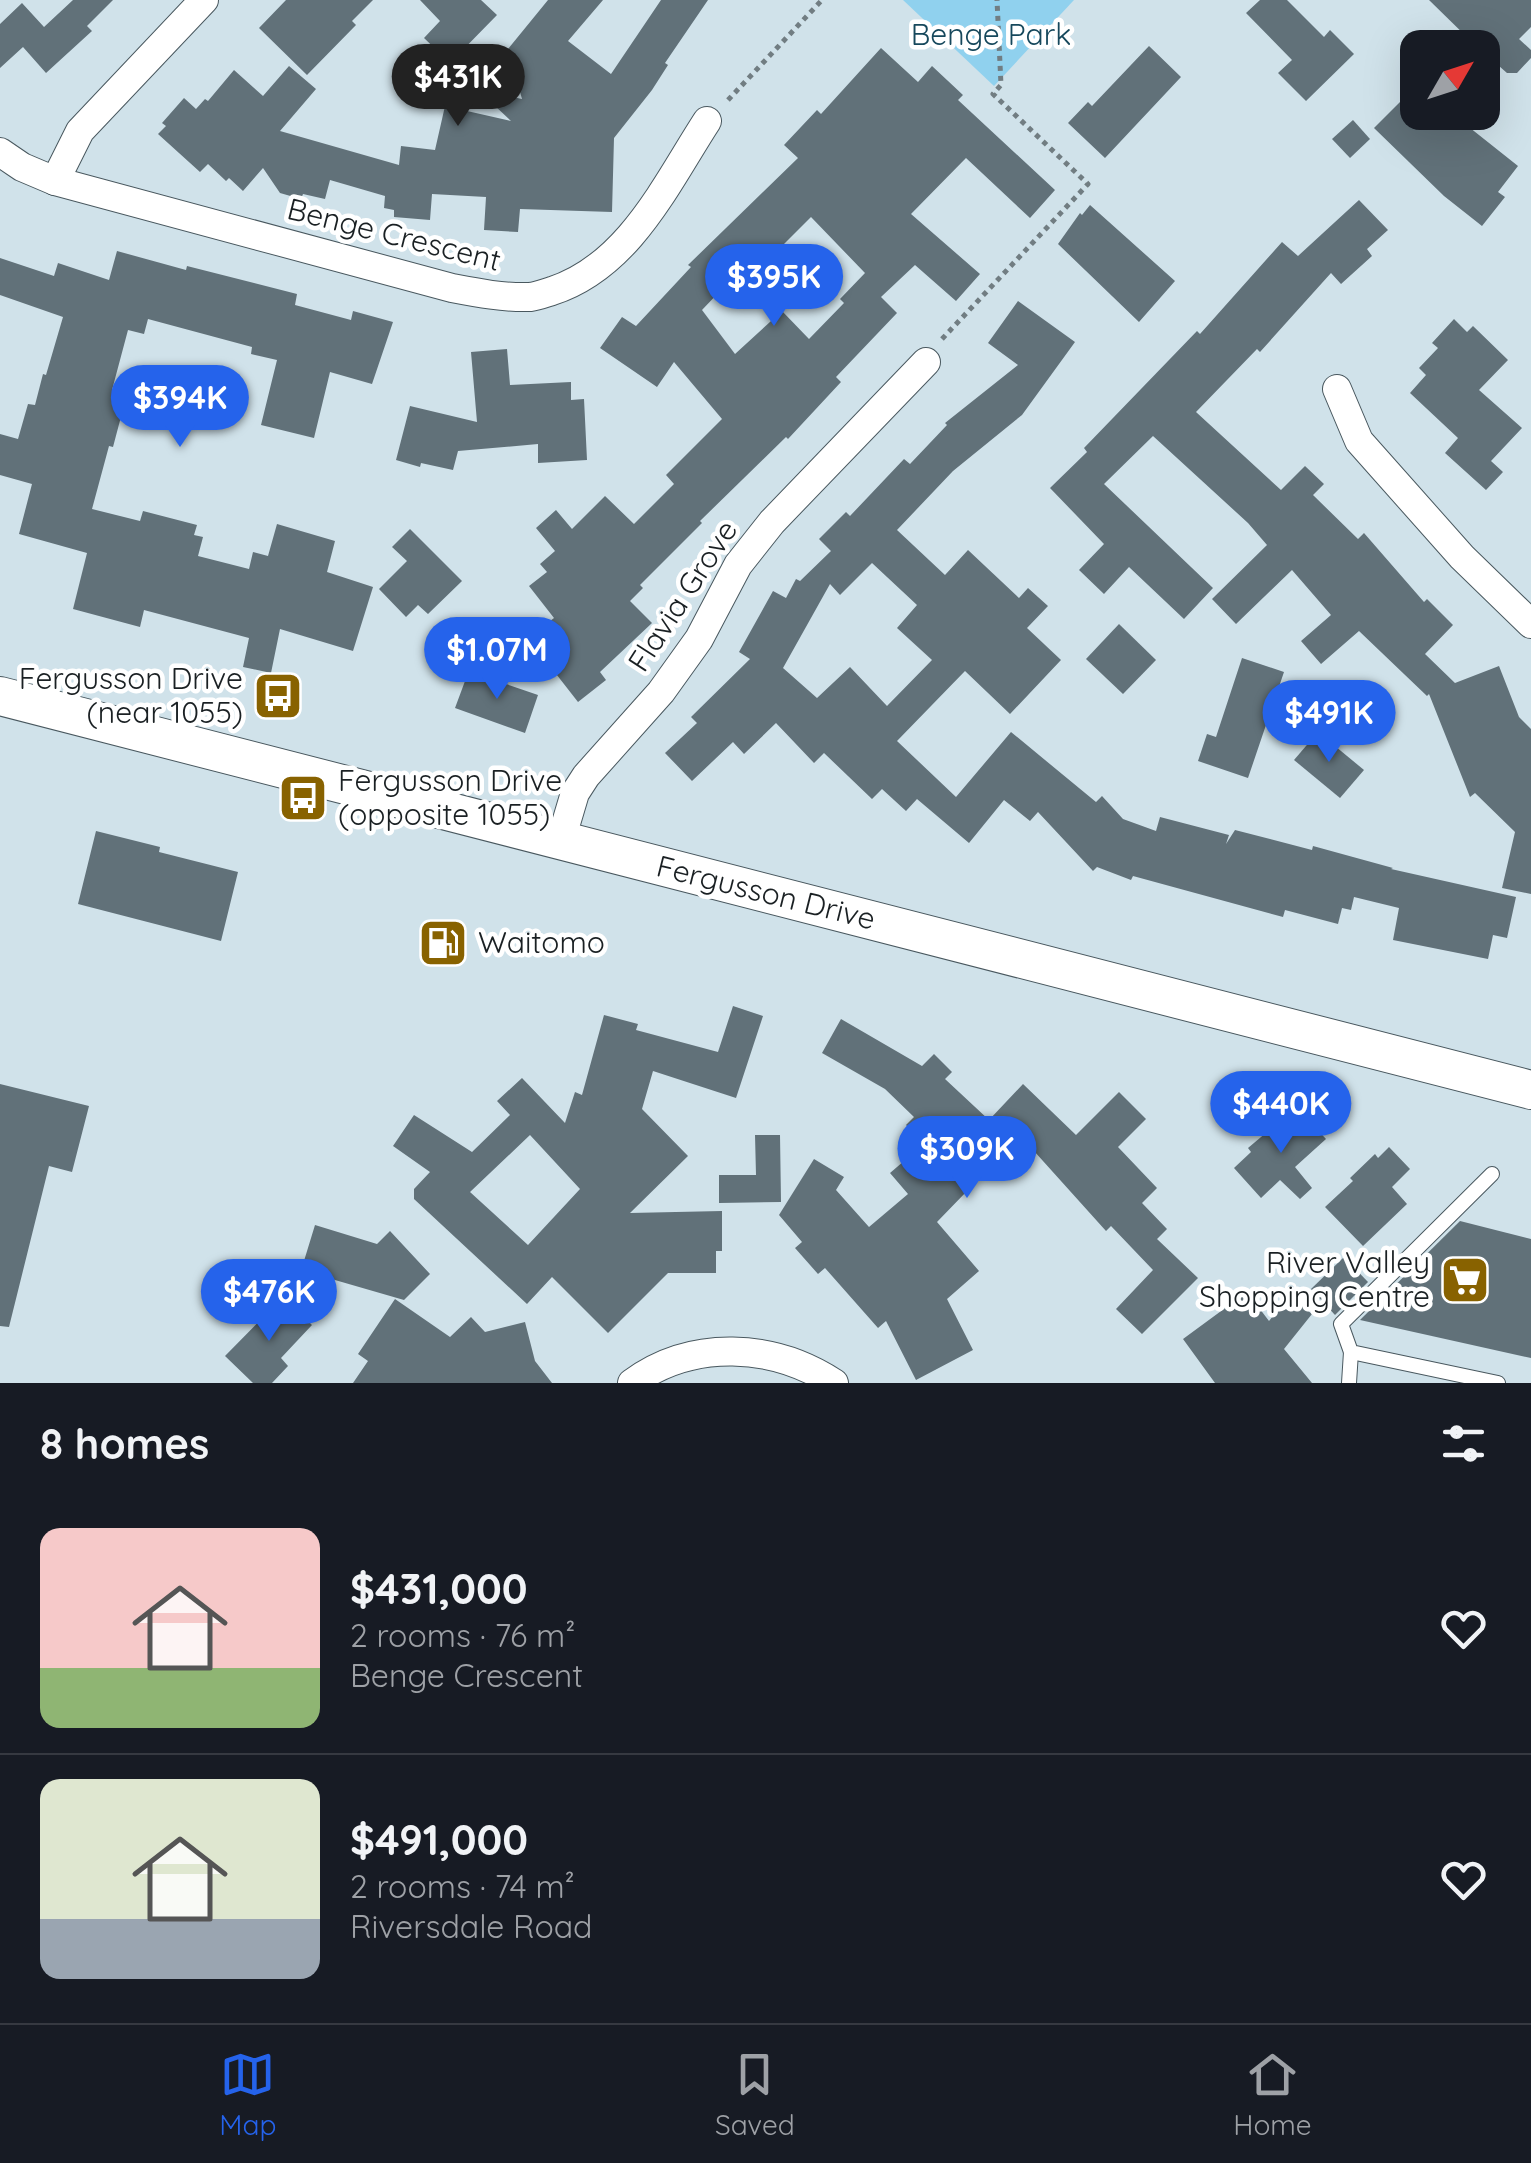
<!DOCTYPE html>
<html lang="en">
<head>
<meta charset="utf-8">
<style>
	body { margin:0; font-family:Quicksand,sans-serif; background:#242831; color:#f1f3f6; height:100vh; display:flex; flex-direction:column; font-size:38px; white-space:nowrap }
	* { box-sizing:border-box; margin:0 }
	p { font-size:32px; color:#9ea1a6 }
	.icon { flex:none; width:55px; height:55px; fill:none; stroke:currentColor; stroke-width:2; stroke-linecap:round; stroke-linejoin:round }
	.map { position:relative; height:1383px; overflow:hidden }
	.details { display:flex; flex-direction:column; background:#171b24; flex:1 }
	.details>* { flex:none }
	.needle { width:65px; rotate:51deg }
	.fabs { position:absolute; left:1400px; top:30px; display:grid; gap:20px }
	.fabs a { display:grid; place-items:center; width:100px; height:100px; border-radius:20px; background:#171b24; box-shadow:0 10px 40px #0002; font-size:50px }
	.price { position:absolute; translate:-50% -85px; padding:0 22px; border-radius:35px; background:#2563eb; color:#fff; font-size:32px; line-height:65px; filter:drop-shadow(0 2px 5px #0008) }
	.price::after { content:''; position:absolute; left:50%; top:60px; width:30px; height:22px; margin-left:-15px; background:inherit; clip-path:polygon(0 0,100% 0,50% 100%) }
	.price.selected { background:#222; color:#fff }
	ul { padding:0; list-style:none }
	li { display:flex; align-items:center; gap:30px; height:250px; padding:0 40px }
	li+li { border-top:2px solid #363941 }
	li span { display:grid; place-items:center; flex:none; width:280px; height:200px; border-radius:20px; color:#555 }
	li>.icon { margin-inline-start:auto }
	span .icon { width:120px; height:120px; fill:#fffc; stroke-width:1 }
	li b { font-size:42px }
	h2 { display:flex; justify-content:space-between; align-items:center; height:120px; padding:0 40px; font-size:42px }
	.menu { display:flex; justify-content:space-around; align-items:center; height:140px; border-top:2px solid #363941; background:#171b24; font-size:28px; color:#9ea1a6 }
	.menu a { display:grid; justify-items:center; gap:5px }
	.menu .selected { color:#2563eb }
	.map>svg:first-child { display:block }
	.green { fill:#90d1ee }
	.building { fill:#617179; fill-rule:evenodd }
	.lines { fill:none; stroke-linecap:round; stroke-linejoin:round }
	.service-casing { stroke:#49585f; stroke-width:16 }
	.minor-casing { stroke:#49585f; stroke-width:30 }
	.secondary-casing { stroke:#49585f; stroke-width:40 }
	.path { stroke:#717d82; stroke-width:5; stroke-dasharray:5 5; stroke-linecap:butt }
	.service { stroke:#fff; stroke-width:14 }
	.minor { stroke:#fff; stroke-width:28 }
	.secondary { stroke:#fff; stroke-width:38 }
	.labels { text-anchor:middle; stroke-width:9; stroke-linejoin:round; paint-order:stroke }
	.park-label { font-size:30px; fill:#16485c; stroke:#fff }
	.street-label { font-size:30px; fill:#1a2023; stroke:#fff }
	.poi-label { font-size:30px; fill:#1a2023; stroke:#fff; text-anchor:end }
</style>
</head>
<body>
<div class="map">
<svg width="1531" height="1383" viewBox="0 0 1531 1383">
	<rect width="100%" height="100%" fill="#d0e2ea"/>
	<!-- green -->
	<polygon class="green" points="903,0 1074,0 994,86"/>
	<!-- building -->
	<g class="building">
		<polygon points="73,0 113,0 87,26 92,31 46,73 23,47 0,68 0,24 22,3 44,27"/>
		<polygon points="286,0 373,0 352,21 356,25 307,75 259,28"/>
		<polygon points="420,0 481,0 497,15 450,63 424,38 440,21"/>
		<polygon points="548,0 603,0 568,41 611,74 661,0 708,0 665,63 668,65 652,90 614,138 612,212 520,209 518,232 484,230 486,197 432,194 430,220 394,217 394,210 384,208 385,196 330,180 325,199 303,194 301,199 280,193 263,168 243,191 229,178 226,181 208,164 200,172 158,134 166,126 162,123 184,98 196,109 205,99 208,101 234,70 263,96 289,66 316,89 280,131 399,165 401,146 435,150 445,106 511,121 477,89 522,99 508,49"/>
		<polygon points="1260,0 1287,0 1324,37 1330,30 1354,54 1306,101 1278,73 1292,60 1246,13"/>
		<polygon points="1429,0 1531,0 1531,27 1519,39 1531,50 1531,58 1517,73 1507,73 1482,51 1482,48 1474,44"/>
		<polygon points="1149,46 1181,77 1105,158 1068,123 1088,102 1092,106"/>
		<path d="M881,48l37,34 14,-16 31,29 -5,5 97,90 -25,28 -64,-60 -55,56 69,60 -24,27 -41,-36 -34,32 16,16 -61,64 5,5 -53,57 -2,-2 -86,84 2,2 -62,62 3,3 -13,13 22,22 -52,49 6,8 -28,22 -50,-64 26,-20 -25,-32 18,-14 -7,-8 15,-13 -19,-23 20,-18 16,19 33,-33 29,28 40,-40 -8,-9 56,-56 -48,-57 -17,25 -57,-39 22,-31 14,9 55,-59 -3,-2 110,-107 -14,-13 33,-35 4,4zM811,217l54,56 -25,26 4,4 -35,36 -27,-28 -47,43 -33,-44 39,-41 34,34 17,-17 -24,-26z"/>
		<polygon points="1418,84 1418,112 1450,112 1518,166 1498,192 1505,197 1482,226 1444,196 1374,128"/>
		<polygon points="1353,120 1370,139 1350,158 1332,139"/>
		<polygon points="1359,200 1388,230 1367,249 1372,256 1341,284 1331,273 1260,352 1257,349 1196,412 1281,490 1305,466 1324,484 1313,495 1358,539 1364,533 1424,602 1427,599 1453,625 1425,654 1455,683 1499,666 1519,717 1531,729 1531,894 1502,888 1515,832 1475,793 1470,797 1429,694 1427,696 1359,631 1321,664 1301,641 1331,615 1292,570 1236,624 1212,599 1267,545 1248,523 1153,436 1104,484 1213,588 1184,619 1129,567 1104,594 1079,570 1104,544 1050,488 1087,452 1084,448 1197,331 1200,334 1282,242 1298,256"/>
		<polygon points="1090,205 1175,281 1139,322 1058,244 1080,213 1082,215"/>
		<polygon points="117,251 186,270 187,266 297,294 295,305 351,320 353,311 393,322 372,384 330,372 314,438 261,425 277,360 251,354 252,347 148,319 144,334 128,330 112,390 127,394 113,447 109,446 92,509 140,521 143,511 197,525 194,535 203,537 198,556 249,569 253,552 268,556 277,524 335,541 327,572 373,587 353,651 280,629 271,673 243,667 249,638 144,610 140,627 73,609 87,553 19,534 32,484 0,475 0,434 18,439 28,404 35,405 43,374 46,375 63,317 0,295 0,258 54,276 58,263 109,280"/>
		<path d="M1018,301l57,41 -53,73 -69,56 -56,59 48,45 23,-25 51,48 9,-10 20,18 -21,22 34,32 -51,54 -45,-43 -68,70 59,56 55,-65 85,70 6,-6 21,23 33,12 4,-14 69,18 -3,9 9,-14 77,20 1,-4 80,22 -2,1 125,28 -9,41 -14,-3 -5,24 -95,-19 6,-32 -45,-11 -3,13 -9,-2 -4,16 -53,-14 -2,7 -150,-41 -2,4 -34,-13 -4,4 -55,-59 -8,9 -26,-21 -35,43 -52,-44 -11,12 -24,-22 -10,10 -48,-46 -10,10 -38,-40 -32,31 -11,-12 -41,39 -27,-28 32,-30 -6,-6 59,-58 -11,-7 34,-61 13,7 10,-19 4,2 31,-30 -12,-12 27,-27 4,4 54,-57 6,5 37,-39 -2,-2 73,-58 -30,-22zM872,563l45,42 -20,23 35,32 -45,46 -37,-39 -33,31 -34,-30 47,-84 10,11z"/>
		<polygon points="1454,319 1467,332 1473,326 1508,360 1479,390 1522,428 1491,461 1503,472 1486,490 1445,453 1458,438 1410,393 1426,375 1419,368 1438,348 1432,343"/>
		<polygon points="507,349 510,385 571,382 571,400 584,399 587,460 538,463 538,444 458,451 453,470 421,463 420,467 396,460 410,406 477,422 471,352"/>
		<polygon points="410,529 462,581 428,614 418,605 406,617 379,589 407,561 392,547"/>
		<polygon points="1119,624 1156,660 1123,694 1086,659"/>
		<polygon points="1242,658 1284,672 1248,778 1198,761 1207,734 1216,737"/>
		<polygon points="468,673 482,678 483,676 538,695 525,733 455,708"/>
		<polygon points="1318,732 1364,770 1340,798 1294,760"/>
		<polygon points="96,831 160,847 159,852 238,872 221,941 78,904"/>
		<path d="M733,1006l30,10 -27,82 -83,-27 -11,38 46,47 -58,57 92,-2v40h-6v22h-48l-60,60 -56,-56 -25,27 -113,-105v-10l16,-17 -37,-26 21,-31 58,37 38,-37 -13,-14 25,-23 43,45 10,-31 7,3 22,-80 34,9 -2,6 82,22zM530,1135l50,54 -52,56 -58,-53z"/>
		<polygon points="841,1019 922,1066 934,1054 952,1072 945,1079 989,1120 1023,1084 1076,1135 1119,1092 1146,1119 1118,1147 1157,1188 1142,1203 1167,1229 1157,1239 1198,1278 1142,1334 1116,1309 1153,1270 1111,1226 1106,1231 1034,1151 1012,1173 998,1159 937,1222 979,1271 947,1299 973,1350 916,1380 886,1321 878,1328 825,1268 818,1274 795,1248 802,1242 779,1215 814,1159 844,1177 836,1190 869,1227 908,1194 890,1173 925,1143 906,1125 914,1117 885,1089 822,1053"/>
		<polygon points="0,1084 89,1106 72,1172 49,1166 9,1327 0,1326"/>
		<polygon points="1298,1109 1326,1139 1295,1167 1312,1188 1300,1199 1280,1180 1261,1198 1234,1168 1251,1152 1248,1148 1267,1132 1269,1135"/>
		<polygon points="755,1135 780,1135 781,1202 719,1203 719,1175 756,1175"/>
		<polygon points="1389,1147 1410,1169 1392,1187 1407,1204 1363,1246 1325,1207 1353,1181 1350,1178 1375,1154 1378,1158"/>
		<polygon points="1460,1221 1531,1239 1531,1358 1360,1320"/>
		<polygon points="315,1225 377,1244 390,1231 430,1274 404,1300 328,1278 327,1282 300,1274"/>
		<polygon points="1344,1257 1368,1282 1335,1315 1311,1289"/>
		<polygon points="1247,1292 1269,1321 1289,1296 1312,1314 1284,1349 1312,1383 1215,1383 1183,1339"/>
		<polygon points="283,1297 312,1325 281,1358 288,1366 272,1383 253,1383 225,1356"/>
		<polygon points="395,1299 450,1337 471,1317 485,1332 525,1322 535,1361 552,1383 353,1383 368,1361 358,1354"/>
	</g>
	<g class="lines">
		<!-- service casing -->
		<g class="service-casing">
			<g id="service">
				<polyline points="1492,1174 1341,1324 1351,1352 1498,1383"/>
				<polyline points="1349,1383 1351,1352"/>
			</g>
		</g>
		<!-- minor casing -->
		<g class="minor-casing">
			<g id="minor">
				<path d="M0,152l22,15 33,14 397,107c26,5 52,10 78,9 8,-1 15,-4 22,-6 77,-25 114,-107 155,-170"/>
				<polyline points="55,181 80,131 204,0"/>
				<polyline points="1337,389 1359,441 1462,557 1531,624"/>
				<polyline points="561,840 575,793 586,776 661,692 699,639 738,565 772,522 926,362"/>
				<path d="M632,1383c60,-44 141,-40 202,0"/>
			</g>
		</g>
		<!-- secondary casing -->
		<g class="secondary-casing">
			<polyline id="secondary" points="0,696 1531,1090"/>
		</g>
		<!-- path -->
		<g class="path">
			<polyline points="728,100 822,0"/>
			<polyline points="942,339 1088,184 993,94 1001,85 997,0"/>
		</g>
		<!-- service -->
		<use href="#service" class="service"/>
		<!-- minor -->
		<use href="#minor" class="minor"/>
		<!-- secondary -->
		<use href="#secondary" class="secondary"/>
	</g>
	<!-- icons -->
	<defs>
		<g id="bus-square" transform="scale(2.5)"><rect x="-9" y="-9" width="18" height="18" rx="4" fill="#886200" stroke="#fff"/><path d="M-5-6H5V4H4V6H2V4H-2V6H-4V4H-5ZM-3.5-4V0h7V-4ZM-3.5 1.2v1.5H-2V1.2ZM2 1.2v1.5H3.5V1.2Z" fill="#fff"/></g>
		<g id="fuel-square" transform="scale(2.5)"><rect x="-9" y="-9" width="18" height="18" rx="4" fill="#886200" stroke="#fff"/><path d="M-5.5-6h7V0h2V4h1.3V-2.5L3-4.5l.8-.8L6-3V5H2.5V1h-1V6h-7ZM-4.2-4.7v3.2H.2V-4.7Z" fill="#fff"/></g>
		<g id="supermarket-square" transform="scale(2.5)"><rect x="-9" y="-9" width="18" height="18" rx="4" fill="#886200" stroke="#fff"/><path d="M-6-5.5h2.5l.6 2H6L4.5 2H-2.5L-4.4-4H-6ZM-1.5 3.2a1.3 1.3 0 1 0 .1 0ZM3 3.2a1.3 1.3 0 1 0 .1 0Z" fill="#fff"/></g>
	</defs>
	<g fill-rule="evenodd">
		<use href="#bus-square" x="278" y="696"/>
		<use href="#bus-square" x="303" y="798"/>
		<use href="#fuel-square" x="443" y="943"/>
		<use href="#supermarket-square" x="1465" y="1280"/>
	</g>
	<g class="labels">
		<!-- park labels -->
		<g class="park-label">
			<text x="991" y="45">Benge Park</text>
		</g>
		<!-- street labels -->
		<g class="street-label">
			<text transform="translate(394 235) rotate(14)" y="10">Benge Crescent</text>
			<text transform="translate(683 596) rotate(-57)" y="10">Flavia Grove</text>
			<text transform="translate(766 893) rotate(14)" y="10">Fergusson Drive</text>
		</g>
		<!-- poi labels -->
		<g class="poi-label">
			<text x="243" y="689">Fergusson Drive<tspan x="243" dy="34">(near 1055)</tspan></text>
			<text x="338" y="791" text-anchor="start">Fergusson Drive<tspan x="338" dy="34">(opposite 1055)</tspan></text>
			<text x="478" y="953" text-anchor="start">Waitomo</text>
			<text x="1430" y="1273">River Valley<tspan x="1430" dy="34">Shopping Centre</tspan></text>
		</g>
	</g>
</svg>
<div class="fabs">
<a><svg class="needle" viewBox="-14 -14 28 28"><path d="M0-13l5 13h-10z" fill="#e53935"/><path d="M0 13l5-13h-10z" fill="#9ea1a6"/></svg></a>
</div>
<b class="price selected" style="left:458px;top:129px">$431K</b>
<b class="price" style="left:774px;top:329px">$395K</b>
<b class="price" style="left:180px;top:450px">$394K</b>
<b class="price" style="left:497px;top:702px">$1.07M</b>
<b class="price" style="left:1329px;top:765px">$491K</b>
<b class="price" style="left:1281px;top:1156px">$440K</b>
<b class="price" style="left:967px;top:1201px">$309K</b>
<b class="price" style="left:269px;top:1344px">$476K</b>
</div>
<section class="details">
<h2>8 homes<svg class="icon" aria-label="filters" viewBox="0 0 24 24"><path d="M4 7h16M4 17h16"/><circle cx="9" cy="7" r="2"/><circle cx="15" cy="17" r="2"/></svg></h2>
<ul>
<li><span style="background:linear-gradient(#f6c9c9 70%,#8fb573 0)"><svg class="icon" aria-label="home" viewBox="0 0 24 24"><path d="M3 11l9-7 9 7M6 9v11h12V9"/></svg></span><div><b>$431,000</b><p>2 rooms · 76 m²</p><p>Benge Crescent</p></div><svg class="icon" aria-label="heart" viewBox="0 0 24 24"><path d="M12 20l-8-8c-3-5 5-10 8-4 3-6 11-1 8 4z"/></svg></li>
<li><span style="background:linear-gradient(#dfe7d0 70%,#9aa5b1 0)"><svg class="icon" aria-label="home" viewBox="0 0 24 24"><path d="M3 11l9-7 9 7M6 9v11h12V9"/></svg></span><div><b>$491,000</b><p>2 rooms · 74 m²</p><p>Riversdale Road</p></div><svg class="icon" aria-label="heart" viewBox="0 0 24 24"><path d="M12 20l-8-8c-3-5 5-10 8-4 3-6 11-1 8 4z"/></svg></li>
</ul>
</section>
<nav class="menu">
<a class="selected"><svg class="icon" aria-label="map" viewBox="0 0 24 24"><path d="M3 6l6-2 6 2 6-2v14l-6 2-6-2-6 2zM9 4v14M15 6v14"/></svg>Map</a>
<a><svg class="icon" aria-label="saved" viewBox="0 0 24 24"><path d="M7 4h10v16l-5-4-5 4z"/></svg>Saved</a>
<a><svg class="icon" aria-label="home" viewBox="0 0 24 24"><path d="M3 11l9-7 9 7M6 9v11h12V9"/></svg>Home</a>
</nav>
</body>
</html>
